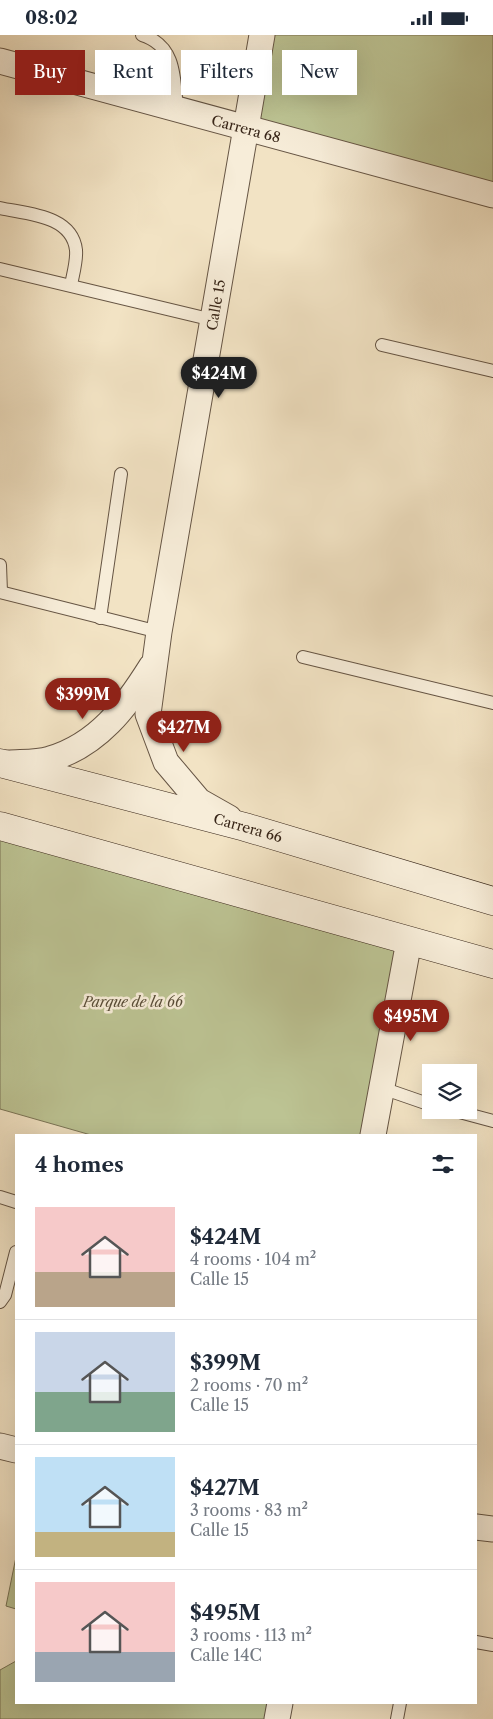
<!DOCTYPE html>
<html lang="en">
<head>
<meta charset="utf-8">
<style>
	body { margin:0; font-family:"Libre Caslon Text",serif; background:#f6f6f7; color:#1f2937; height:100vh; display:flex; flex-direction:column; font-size:19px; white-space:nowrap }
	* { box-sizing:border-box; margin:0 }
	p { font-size:16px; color:#747a83 }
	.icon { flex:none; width:28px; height:28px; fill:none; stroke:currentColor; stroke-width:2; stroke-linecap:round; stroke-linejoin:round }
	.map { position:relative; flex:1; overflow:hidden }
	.side { position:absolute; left:15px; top:1099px; width:462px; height:570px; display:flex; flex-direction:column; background:#fff; border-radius:0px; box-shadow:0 5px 20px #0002 }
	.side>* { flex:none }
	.hud { position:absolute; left:15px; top:15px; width:464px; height:45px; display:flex; gap:10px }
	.controls { position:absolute; left:422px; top:1029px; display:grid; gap:10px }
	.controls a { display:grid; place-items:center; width:55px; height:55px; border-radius:0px; background:#fff; box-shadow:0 5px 20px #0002; font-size:25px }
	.price { position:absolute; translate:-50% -42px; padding:0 11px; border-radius:18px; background:#8f2418; color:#fff; font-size:16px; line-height:32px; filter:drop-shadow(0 1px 2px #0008) }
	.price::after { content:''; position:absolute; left:50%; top:30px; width:15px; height:11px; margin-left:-8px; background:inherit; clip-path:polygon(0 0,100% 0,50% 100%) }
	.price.current { background:#222; color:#fff }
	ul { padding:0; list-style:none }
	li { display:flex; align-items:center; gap:15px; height:125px; padding:0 20px }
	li+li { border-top:1px solid #e0e1e3 }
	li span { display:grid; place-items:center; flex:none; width:140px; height:100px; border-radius:0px; color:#555 }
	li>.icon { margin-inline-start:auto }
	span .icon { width:60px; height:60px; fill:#fffc; stroke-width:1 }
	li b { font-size:21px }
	h2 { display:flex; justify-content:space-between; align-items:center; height:60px; padding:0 20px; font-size:21px }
	.tag { padding:0 18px; border-radius:0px; background:#fff; box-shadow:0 5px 20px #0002; font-size:18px; line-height:45px }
	.tag.current { background:#8f2418; color:#fff }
	.status { display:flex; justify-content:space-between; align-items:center; height:35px; padding:0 25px; background:#fff; direction:ltr }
	.status svg { height:14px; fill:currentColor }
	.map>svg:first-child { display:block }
	.green { fill:#bcc393; stroke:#7a7456 }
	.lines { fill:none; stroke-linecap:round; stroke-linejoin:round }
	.service-casing { stroke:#654; stroke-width:14 }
	.minor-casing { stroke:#654; stroke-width:27 }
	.secondary-casing { stroke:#382619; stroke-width:29 }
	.service { stroke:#f7edd9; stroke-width:12 }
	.minor { stroke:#f7edd9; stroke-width:25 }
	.secondary { stroke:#f7edd9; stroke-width:28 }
	.labels { text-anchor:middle; stroke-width:5; stroke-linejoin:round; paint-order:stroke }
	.street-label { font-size:14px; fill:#382619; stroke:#f7edd9 }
	.park-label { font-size:14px; font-style:italic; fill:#594d38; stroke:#f7edd9 }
</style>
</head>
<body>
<div class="status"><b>08:02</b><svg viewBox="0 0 49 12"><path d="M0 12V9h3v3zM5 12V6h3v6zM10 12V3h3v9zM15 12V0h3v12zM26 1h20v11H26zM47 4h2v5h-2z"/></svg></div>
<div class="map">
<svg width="493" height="1684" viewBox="0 0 493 1684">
	<rect width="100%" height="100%" fill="#f2e3c4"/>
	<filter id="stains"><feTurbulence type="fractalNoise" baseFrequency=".004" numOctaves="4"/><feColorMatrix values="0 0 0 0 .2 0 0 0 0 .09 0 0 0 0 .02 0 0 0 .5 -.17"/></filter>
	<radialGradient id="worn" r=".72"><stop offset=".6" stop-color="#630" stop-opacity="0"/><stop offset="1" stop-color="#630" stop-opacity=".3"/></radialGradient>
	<!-- green -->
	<g class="green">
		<polygon points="262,0 493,0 493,160 246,94"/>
		<polygon points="0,791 409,906 373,1100 91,1100 0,1074"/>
		<polygon points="16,1522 16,1574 6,1571"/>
		<polygon points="16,1626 16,1668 280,1668 277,1684 0,1684 0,1635"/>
	</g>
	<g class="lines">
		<!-- service casing -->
		<g class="service-casing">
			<g id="service">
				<path d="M142,0c35,11 32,45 35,75"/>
				<path d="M0,173c27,6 72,7 76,42 1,11 -3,24 -5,35"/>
				<polyline points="0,234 213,285"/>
				<polyline points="382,310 493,336"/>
				<polyline points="0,530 1,557"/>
				<polyline points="0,557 159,597"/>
				<polyline points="100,583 121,439"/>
				<polyline points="303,622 493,668"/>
				<polyline points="382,1053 431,1070"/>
				<polyline points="452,1075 493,1086"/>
				<polyline points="0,1162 16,1167"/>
				<polyline points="0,1267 5,1260 16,1217"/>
				<polyline points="476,1607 493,1610"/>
				<polyline points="397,1684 400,1668"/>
			</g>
		</g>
		<!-- minor casing -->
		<g class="minor-casing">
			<g id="minor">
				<polyline points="0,26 493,160"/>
				<path d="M8,728c13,-1 30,0 42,-4 48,-14 76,-52 101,-92"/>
				<polyline points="229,783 199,766 166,727 148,679 159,597 262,0"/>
				<polyline points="373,1100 409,906"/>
				<polyline points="0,1411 16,1415"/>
				<polyline points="476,1492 493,1494"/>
				<polyline points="277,1684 280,1668"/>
			</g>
		</g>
		<!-- secondary casing -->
		<g class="secondary-casing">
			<g id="secondary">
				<polyline points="0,728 245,792 493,866"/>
				<polyline points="0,791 493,929"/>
			</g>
		</g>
		<!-- service -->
		<use href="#service" class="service"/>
		<!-- minor -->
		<use href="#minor" class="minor"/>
		<!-- secondary -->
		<use href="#secondary" class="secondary"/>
	</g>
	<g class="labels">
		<!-- street labels -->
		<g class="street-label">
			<text transform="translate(246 94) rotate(15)" y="5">Carrera 68</text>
			<text transform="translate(216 270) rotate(-80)" y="5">Calle 15</text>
			<text transform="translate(248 793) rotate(16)" y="5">Carrera 66</text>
		</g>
		<!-- park labels -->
		<g class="park-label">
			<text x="133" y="972">Parque de la 66</text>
		</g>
	</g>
	<rect width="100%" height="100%" filter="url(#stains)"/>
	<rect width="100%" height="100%" fill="url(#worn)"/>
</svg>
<div class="controls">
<a><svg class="icon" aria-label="layers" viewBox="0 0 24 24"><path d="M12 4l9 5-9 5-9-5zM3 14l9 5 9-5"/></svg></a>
</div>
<b class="price current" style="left:219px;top:364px">$424M</b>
<b class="price" style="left:83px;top:685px">$399M</b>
<b class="price" style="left:184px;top:718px">$427M</b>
<b class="price" style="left:411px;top:1007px">$495M</b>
<div class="hud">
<a class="tag current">Buy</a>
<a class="tag">Rent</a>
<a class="tag">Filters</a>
<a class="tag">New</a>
</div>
<section class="side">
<h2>4 homes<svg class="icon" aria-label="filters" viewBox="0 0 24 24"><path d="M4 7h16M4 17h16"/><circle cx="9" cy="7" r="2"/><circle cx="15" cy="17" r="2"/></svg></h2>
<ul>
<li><span style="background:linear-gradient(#f6c9c9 65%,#b9a48a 0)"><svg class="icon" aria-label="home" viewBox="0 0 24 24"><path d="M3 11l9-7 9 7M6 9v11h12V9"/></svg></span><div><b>$424M</b><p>4 rooms · 104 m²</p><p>Calle 15</p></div></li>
<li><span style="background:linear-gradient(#c9d6e8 60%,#7fa58c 0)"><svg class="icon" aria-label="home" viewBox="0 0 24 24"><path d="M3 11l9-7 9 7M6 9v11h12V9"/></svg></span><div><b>$399M</b><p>2 rooms · 70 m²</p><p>Calle 15</p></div></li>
<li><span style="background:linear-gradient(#bfe0f5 75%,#c2b280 0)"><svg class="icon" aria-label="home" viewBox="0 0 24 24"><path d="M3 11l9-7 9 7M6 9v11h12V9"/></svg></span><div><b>$427M</b><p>3 rooms · 83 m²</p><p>Calle 15</p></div></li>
<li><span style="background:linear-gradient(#f6c9c9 70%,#9aa5b1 0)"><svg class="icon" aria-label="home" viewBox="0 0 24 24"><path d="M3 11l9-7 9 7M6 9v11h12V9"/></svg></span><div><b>$495M</b><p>3 rooms · 113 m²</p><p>Calle 14C</p></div></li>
</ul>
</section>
</div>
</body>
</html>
